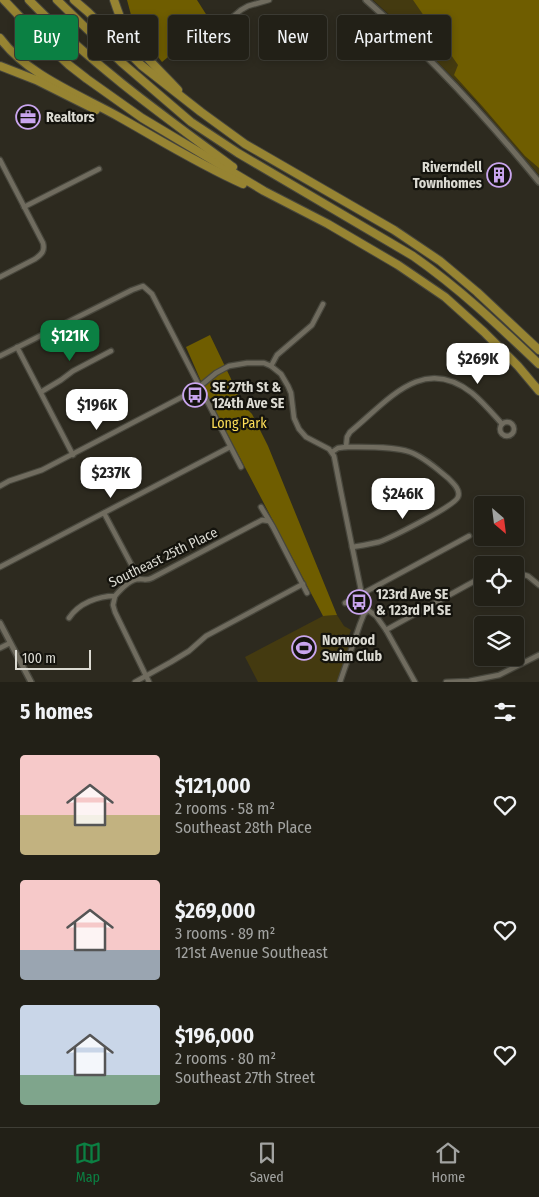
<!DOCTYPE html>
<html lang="en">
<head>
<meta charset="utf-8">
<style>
	body { margin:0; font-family:"Fira Sans Condensed",sans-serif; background:#2e2d24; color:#f1f3f6; height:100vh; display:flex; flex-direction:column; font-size:19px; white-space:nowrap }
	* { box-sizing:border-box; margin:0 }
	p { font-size:16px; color:#a2a3a1 }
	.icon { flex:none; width:28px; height:28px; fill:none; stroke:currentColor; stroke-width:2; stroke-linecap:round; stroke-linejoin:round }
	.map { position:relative; height:682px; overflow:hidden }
	.details { display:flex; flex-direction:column; background:#222017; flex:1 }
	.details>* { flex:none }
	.guide { position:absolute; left:15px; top:15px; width:510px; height:45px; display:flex; gap:10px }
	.needle { width:32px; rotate:152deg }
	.controls { position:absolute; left:474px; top:496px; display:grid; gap:10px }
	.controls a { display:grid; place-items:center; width:50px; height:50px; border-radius:5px; background:#222017; box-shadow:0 2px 8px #0003,0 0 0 1px #3f3e36; font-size:25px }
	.scale { position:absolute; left:15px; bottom:12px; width:76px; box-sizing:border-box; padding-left:5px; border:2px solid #dbdad2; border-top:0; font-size:14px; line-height:18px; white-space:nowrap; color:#dbdad2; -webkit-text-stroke:4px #14130d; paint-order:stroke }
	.price { position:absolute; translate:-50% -42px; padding:0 11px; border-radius:10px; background:#fff; color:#222; font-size:16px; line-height:32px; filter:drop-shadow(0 1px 2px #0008) }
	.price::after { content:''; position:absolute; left:50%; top:30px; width:15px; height:11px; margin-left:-8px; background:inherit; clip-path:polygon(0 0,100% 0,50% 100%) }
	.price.on { background:#0b8043; color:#fff }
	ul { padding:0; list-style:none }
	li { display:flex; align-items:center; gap:15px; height:125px; padding:0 20px }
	li span { display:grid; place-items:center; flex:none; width:140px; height:100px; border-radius:5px; color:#555 }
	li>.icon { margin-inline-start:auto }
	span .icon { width:60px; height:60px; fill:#fffc; stroke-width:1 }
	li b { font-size:21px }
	h2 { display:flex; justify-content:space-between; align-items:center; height:60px; padding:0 20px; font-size:21px }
	.chip { padding:0 18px; border-radius:5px; background:#222017; box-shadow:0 2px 8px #0003,0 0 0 1px #3f3e36; font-size:18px; line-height:45px }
	.chip.on { background:#0b8043; color:#fff }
	.menu { display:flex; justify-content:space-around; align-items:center; height:70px; border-top:1px solid #3f3e36; background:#222017; font-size:14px; color:#a2a3a1 }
	.menu a { display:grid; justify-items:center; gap:2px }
	.menu .on { color:#0b8043 }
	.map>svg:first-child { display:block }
	.green { fill:#443a10 }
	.forest { fill:#6f5d00 }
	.water { fill:#816f1e }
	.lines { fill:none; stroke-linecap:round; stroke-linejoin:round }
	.minor-casing { stroke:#48473d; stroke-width:7 }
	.tertiary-casing { stroke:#48473d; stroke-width:8 }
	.motorway-casing { stroke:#48473d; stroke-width:10 }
	.minor { stroke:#706c5f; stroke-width:4.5 }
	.tertiary { stroke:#706c5f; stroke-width:5 }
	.motorway { stroke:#978432; stroke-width:8 }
	.labels { text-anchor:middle; stroke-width:4.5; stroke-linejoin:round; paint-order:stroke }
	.poi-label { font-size:14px; font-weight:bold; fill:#dbdad2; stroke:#14130d; text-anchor:start }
	.park-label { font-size:14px; fill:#fedf57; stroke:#14130d }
	.street-label { font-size:14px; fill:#dbdad2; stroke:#14130d }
</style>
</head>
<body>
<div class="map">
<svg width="539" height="682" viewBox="0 0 539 682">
	<rect width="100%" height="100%" fill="#2d2a1f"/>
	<!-- green -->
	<g class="green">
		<polygon points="373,0 539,0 539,175 474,99 408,32"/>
		<polygon points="337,615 344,626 351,630 348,638 351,640 351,643 338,682 258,682 245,657 323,616"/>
	</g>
	<!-- forest -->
	<g class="forest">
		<polygon points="127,0 197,0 211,22 162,62 134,26"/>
		<polygon points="413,0 539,0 539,168 525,156 483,107 454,75 458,65"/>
		<polygon points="210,335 244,406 252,414 268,446 337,615 323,616 207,395 186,347"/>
	</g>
	<!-- water -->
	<polygon class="water" points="305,641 312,658 307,660 301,655 303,652 298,645"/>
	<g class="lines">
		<!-- minor casing -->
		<g class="minor-casing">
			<g id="minor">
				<polyline points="185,57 241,10 248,6 269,0"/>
				<path d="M0,160l43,83c2,8 -1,11 -8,16l-35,18"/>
				<polyline points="24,207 99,169"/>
				<polyline points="17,347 73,455"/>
				<polyline points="0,356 132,290 143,286 152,294 241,467"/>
				<polyline points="271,366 277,355 312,325 323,304"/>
				<polyline points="41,392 61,380 73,371 111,351"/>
				<circle cx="507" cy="429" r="7"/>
				<path d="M346,447l1,-10 3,-5c38,-31 72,-78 122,-39 11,9 21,21 30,31"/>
				<path d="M332,452l6,-4 8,-1c18,0 48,-1 64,5 14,5 27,17 38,26 5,5 13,12 10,19 -3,9 -68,41 -79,45 -9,2 -18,4 -27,5"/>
				<polyline points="0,486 9,481 42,470 184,396 199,387 216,373 229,366 247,363 264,363 271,366 281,374 288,386 291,393 294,418 299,429 306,437 329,449 334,456 341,492 364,605 368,610 376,616 386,630 415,682"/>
				<polyline points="261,507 273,527 307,593"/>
				<polyline points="104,513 139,579"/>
				<polyline points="0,567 230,447"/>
				<polyline points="515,572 528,576 539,585"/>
				<polyline points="115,596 113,605 115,612 149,682"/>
				<polyline points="345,603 469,536"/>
				<path d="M69,618c10,-15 29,-22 46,-22 6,-7 15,-17 24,-17 6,0 7,2 13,-1l110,-58 7,1"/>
				<polyline points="386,630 482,577"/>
				<polyline points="0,648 10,643"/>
				<polyline points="135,682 171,662 189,651 206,636 303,584"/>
				<polyline points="340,682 360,624 364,614 368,610"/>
				<polyline points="446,682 469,681 499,675 539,655"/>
			</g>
		</g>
		<!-- tertiary casing -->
		<g class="tertiary-casing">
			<g id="tertiary">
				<path d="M366,0c63,55 120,117 173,182"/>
				<polyline points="0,623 31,682"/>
			</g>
		</g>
		<!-- motorway casing -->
		<g class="motorway-casing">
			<g id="motorway">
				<polyline points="4,0 38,36 69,65 87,79 142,118 264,191 328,224 398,265 445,297 484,332 518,366 539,391"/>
				<path d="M29,0c62,64 133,115 204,167"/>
				<path d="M57,0l64,62 70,60 47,31 175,103c46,32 86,70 126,108"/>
				<polyline points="74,0 88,12 141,65 201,112 245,144 394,230 440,261 477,292 539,350"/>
				<path d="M114,0c3,9 6,18 10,26 11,23 37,45 54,64"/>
				<path d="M0,38c27,37 80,57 119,79 41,23 81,48 124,67"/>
				<polyline points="0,66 36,80 96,110"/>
			</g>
		</g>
		<!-- minor -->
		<use href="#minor" class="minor"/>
		<!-- tertiary -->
		<use href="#tertiary" class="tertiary"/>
		<!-- motorway -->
		<use href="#motorway" class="motorway"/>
	</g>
	<!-- icons -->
	<defs>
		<g id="office-ring" transform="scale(1.25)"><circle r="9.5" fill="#14130d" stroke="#c9a5ee" stroke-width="1.5"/><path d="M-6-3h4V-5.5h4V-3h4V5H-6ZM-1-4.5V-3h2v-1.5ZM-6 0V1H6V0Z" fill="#c9a5ee"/></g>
		<g id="building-ring" transform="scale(1.25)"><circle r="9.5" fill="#14130d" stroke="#c9a5ee" stroke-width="1.5"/><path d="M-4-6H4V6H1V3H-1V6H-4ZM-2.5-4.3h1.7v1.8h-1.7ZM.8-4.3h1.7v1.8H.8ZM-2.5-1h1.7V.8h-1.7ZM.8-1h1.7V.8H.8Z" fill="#c9a5ee"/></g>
		<g id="bus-ring" transform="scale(1.25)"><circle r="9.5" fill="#14130d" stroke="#c9a5ee" stroke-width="1.5"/><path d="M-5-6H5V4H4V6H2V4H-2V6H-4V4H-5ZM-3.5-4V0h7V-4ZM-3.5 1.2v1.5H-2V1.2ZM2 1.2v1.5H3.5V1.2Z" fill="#c9a5ee"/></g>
		<g id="stadium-ring" transform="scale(1.25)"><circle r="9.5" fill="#14130d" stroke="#c9a5ee" stroke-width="1.5"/><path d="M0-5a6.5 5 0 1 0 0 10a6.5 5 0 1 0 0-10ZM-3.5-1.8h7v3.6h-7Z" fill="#c9a5ee"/></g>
	</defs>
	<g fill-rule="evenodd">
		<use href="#office-ring" x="28" y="117"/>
		<use href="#building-ring" x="499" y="175"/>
		<use href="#bus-ring" x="195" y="395"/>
		<use href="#bus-ring" x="359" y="602"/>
		<use href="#stadium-ring" x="304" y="648"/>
	</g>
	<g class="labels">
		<!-- poi labels -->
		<g class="poi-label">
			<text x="46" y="122">Realtors</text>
			<text x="482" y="172" text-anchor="end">Riverndell<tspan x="482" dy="16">Townhomes</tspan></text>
			<text x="212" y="392">SE 27th St &amp;<tspan x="212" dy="16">124th Ave SE</tspan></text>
			<text x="376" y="599">123rd Ave SE<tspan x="376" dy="16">&amp; 123rd Pl SE</tspan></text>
			<text x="322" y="645">Norwood<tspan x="322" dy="16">Swim Club</tspan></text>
		</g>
		<!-- park labels -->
		<g class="park-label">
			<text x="239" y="428">Long Park</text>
		</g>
		<!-- street labels -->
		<g class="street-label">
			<text transform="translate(163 557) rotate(-26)" y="5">Southeast 25th Place</text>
		</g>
	</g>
</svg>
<div class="controls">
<a><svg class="needle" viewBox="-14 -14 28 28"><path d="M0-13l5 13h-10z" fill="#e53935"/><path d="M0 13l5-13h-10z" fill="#a2a3a1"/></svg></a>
<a><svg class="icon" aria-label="locate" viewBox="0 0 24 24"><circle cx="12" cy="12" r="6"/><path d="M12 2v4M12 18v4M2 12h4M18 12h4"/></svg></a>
<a><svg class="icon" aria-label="layers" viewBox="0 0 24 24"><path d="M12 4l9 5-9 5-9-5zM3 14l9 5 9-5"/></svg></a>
</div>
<div class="scale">100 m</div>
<b class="price on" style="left:70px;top:362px">$121K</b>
<b class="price" style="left:478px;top:385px">$269K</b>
<b class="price" style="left:97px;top:431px">$196K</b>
<b class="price" style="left:111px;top:499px">$237K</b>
<b class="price" style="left:403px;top:520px">$246K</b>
<div class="guide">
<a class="chip on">Buy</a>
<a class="chip">Rent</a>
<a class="chip">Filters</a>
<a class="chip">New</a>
<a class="chip">Apartment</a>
</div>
</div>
<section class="details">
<h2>5 homes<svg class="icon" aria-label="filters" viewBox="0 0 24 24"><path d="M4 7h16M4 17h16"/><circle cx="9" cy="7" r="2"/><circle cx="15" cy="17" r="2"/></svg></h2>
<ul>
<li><span style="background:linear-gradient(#f6c9c9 60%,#c2b280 0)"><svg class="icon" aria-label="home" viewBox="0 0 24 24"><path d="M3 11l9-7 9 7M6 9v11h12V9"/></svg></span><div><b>$121,000</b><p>2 rooms · 58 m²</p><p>Southeast 28th Place</p></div><svg class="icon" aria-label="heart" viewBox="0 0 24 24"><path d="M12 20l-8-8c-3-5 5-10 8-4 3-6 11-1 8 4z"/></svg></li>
<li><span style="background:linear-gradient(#f6c9c9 70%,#9aa5b1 0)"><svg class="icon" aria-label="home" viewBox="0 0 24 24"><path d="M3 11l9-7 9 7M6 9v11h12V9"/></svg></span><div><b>$269,000</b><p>3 rooms · 89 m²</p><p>121st Avenue Southeast</p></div><svg class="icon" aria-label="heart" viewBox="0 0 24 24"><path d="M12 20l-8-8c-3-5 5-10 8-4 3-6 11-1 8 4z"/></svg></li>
<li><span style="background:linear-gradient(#c9d6e8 70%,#7fa58c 0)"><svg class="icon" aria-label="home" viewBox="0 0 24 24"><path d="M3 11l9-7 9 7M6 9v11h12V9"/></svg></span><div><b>$196,000</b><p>2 rooms · 80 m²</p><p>Southeast 27th Street</p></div><svg class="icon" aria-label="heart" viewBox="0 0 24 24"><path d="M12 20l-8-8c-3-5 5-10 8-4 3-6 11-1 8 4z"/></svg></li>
</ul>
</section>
<nav class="menu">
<a class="on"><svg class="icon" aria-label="map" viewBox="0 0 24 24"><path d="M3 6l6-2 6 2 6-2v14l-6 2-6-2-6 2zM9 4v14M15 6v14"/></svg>Map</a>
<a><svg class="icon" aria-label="saved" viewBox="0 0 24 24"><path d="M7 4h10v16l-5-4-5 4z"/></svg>Saved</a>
<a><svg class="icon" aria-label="home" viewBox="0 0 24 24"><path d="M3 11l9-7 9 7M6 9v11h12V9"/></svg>Home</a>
</nav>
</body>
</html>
